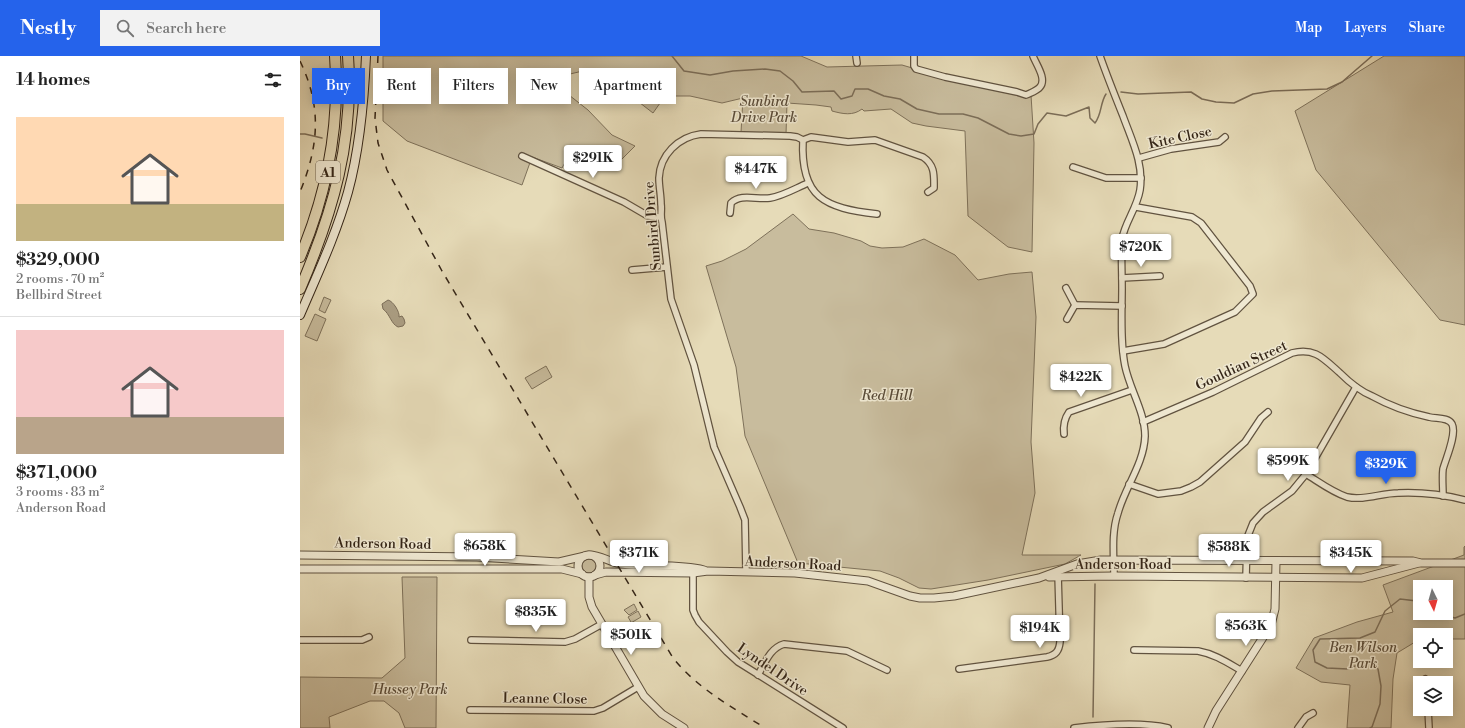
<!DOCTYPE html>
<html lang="en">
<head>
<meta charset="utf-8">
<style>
	body { margin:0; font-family:"Libre Bodoni",serif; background:#f2f2f2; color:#222; height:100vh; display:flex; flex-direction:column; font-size:15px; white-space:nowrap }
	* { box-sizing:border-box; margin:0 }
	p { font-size:13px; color:#767676 }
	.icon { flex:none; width:22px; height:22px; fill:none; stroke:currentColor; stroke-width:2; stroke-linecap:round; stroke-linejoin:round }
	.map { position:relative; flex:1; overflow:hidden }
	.details { display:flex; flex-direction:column; background:#fff; width:300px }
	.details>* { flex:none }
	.top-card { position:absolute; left:12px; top:12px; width:380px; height:36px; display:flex; gap:8px }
	.needle { width:26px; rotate:175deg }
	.tools { position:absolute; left:1113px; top:524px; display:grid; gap:8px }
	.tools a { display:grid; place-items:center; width:40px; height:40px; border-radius:0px; background:#fff; box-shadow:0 2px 10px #0003; font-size:20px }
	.price { position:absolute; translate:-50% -34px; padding:0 9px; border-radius:4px; background:#fff; color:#222; font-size:13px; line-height:26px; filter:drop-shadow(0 1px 2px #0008) }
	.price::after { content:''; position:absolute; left:50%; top:24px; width:12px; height:9px; margin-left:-6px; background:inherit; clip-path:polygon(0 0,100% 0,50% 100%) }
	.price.current { background:#2563eb; color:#fff }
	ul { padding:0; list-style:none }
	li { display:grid; align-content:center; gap:8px; height:212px; padding:0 16px }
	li+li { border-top:1px solid #e0e0e0 }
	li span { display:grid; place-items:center; height:124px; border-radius:0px; color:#555 }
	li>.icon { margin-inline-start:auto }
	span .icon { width:72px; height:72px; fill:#fffc; stroke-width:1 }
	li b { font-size:17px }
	h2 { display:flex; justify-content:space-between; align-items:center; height:48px; padding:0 16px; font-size:17px }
	.pill { padding:0 14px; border-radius:0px; background:#fff; box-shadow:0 2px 10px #0003; font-size:14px; line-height:36px }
	.pill.current { background:#2563eb; color:#fff }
	header { display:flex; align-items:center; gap:24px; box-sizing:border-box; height:56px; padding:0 20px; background:#2563eb; color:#fff }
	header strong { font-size:19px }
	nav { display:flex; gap:22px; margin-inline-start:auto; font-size:14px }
	.search { width:280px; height:36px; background:#f2f2f2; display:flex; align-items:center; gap:10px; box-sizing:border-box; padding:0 14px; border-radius:0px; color:#767676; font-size:15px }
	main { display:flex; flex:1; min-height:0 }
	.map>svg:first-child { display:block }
	.green { fill:#c8bc9d; stroke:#7e715a; fill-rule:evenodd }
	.water { fill:#aa9d82; stroke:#7b6d58 }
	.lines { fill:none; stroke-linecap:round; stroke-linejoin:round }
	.stream { stroke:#7b6d58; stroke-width:1.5 }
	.minor-casing { stroke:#615340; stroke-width:8 }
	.tertiary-casing { stroke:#615340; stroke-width:9 }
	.secondary-casing { stroke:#352618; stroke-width:10 }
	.motorway-casing { stroke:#352618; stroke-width:12 }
	.minor { stroke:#efe8d1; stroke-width:5.5 }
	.tertiary { stroke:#efe8d1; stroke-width:7 }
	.secondary { stroke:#efe8d1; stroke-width:8 }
	.motorway { stroke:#e6dbb8; stroke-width:10 }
	.rail { stroke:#352618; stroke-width:1.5; stroke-dasharray:7 7; stroke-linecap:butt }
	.labels { text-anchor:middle; stroke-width:3; stroke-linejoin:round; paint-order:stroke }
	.shield { fill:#efe8d1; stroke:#6d6050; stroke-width:1 }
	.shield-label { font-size:13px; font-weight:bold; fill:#352618 }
	.park-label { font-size:14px; font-style:italic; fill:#5a4c39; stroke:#efe8d1 }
	.street-label { font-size:14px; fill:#352618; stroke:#efe8d1 }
</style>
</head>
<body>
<header>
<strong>Nestly</strong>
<div class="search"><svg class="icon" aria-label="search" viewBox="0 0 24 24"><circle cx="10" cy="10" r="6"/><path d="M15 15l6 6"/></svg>Search here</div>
<nav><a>Map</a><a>Layers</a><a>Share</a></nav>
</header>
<main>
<section class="details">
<h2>14 homes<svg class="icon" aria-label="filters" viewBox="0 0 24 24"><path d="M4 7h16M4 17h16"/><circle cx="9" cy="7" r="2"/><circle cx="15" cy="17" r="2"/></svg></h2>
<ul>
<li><span style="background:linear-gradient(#ffd9b3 70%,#c2b280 0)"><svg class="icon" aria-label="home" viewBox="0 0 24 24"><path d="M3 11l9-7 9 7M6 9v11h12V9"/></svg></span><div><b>$329,000</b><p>2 rooms · 70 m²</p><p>Bellbird Street</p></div></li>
<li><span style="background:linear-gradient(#f6c9c9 70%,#b9a48a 0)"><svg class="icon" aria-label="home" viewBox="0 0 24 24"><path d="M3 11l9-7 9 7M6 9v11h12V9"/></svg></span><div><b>$371,000</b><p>3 rooms · 83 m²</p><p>Anderson Road</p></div></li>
</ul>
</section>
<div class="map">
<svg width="1165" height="672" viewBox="0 0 1165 672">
	<rect width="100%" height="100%" fill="#e6dbb8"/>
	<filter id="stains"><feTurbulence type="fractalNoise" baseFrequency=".005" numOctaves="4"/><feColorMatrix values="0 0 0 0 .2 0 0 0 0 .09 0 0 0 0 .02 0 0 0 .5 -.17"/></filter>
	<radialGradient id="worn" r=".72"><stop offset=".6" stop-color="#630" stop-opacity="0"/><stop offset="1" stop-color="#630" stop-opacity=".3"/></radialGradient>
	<!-- green -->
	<g class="green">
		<path d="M83,0h418l26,11 75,-2 51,15 78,15 3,48 -2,109 -24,-5 -40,-31 -3,-85 -39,-5 -14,-3 -21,-14 -27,2 -2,-2c-9,7 -19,5 -30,2l-1,-4 -15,-2 -29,-2 -1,31 -45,-2 2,-34 -21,5 -32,-7h-25l-12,17 -45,-35 -21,-8 -17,4 -1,21 19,15 24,25 23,11 -20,20 -42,-18 -11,20 -30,-11 -10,28 -115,-44 -24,-20z"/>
		<polygon points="1084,0 1165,0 1165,269 1140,264 1016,114 995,55"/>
		<polygon points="493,158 509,173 534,177 561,185 570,190 582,192 603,191 624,183 655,199 678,224 709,218 732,216 736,261 731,386 735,437 722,499 781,499 765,508 688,524 631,533 619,532 599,522 580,515 498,507 445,380 436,311 406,210 422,205 446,193"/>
		<polygon points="24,241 31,244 25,257 19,254"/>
		<polygon points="15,258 26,263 17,285 5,280"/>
		<polygon points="246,310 252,321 232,333 225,322"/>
		<path d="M1165,490v93h-19v-4h-26v4l-23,14 -4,26 -2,49h-44l3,-43 -29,-3 -25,-14 18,-30 43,-16 36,-10 -10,-27 81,-30v-8zM1120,531h26v26h-26z"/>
		<circle cx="289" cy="510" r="7"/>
		<polygon points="102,521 137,521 136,672 105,672 99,657 84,645 70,645 29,661 30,672 0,672 0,621 82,622 105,602"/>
		<polygon points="334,548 337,554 329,559 324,554"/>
		<polygon points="338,555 341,561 324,571 331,566 328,561"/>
	</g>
	<!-- water -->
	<path class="water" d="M88,244c5,1 12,12 11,17l3,-1 2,3 1,4 -2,3 -5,1c-7,-3 -8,-13 -15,-18l-1,-5z"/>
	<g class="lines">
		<!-- stream -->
		<g class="stream">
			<path d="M372,0l12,15 26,4 23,-4 32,-2 15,2 13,10 9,11 32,-1 7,8 11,-3 3,-7h13l16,7 16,3 17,10 22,5h24l15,4 31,16 12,2 13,-2 4,-10 9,-11 19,3 23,-9 1,11 5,5c7,-9 5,-20 11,-29"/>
			<polyline points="821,36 838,38 891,36 902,43 916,46 934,47 953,38 972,35 1027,33 1042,26 1072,0"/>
			<polyline points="0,78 5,78 22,82"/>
			<polyline points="1137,557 1155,562 1165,558"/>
			<polyline points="793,661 795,528"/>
			<polyline points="1070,672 1072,671 1080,648 1081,630 1078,613 1067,605 1048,613 1027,612 1015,606 1013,594 1020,583 1060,582 1075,576 1085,555 1100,543 1117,545 1120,546"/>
		</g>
		<!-- minor casing -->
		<g class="minor-casing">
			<g id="minor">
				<polyline points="556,0 557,7"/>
				<path d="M614,0v10l2,3 29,8 72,15 9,3c4,-2 11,-4 14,-8 7,-8 -4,-23 -7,-31"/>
				<path d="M800,0c7,20 15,40 23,60 9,25 21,48 17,74 -3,18 -15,32 -18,49 -1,16 0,32 0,49 0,25 -2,53 3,78 5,24 20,46 20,70 -1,28 -20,51 -27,77 -7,20 -4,43 -4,63"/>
				<path d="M503,84c-3,58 22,68 74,74"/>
				<polyline points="222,100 324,146 348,160 360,161"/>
				<polyline points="839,102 871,93 919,86 925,81"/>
				<polyline points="773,111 806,122 841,122"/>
				<path d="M430,157l1,-10c10,-10 26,-3 39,-5 13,-2 26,-10 38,-15"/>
				<polyline points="332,214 367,211"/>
				<polyline points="822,222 860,220"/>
				<polyline points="766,232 775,249"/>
				<polyline points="767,263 775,249 822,250"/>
				<polyline points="823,295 864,288 935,256 953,238 950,230 901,167 892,161 836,151"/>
				<path d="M843,366l70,-30 79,-39c23,-6 32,6 48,20 9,9 20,18 32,23 18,10 38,17 57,21 7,2 19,0 23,7 5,10 -6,34 -9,45 -1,8 0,18 0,27"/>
				<path d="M764,378c-1,-9 0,-15 5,-22l63,-22"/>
				<path d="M1006,418c13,8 26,18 41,23 17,4 34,-4 51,-4 21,-1 47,2 67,7"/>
				<polyline points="829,428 858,438 881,435 891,431 900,426 945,386 961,362 968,356"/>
				<path d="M446,516l-1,-52 -5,-13 -26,-60 -20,-82 -23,-66 -9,-77c-2,-6 0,-12 -1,-18 0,-9 -2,-17 -2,-26 1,-23 19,-41 42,-44l89,2 7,1 6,3 8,-3 37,5 27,-2 48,17c12,8 11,18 11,31l-6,4"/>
				<polyline points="393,517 393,554 395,559 399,566 427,596 438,606 543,672"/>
				<polyline points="946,522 947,482 953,467 963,456 992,435 1006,418 1056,331"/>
				<polyline points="0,584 62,584 69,581"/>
				<polyline points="171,584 265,586 275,583 302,568"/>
				<path d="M834,594l64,1c17,3 30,12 44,20"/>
				<path d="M659,613l88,-12c9,-2 12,-6 13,-15l-2,-68"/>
				<path d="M458,619c7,-12 12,-27 26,-31l63,7 40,19"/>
				<polyline points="1125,623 1127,627"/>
				<polyline points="1128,653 1129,672"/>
				<polyline points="170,654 294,655 303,652 338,631"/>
				<path d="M774,672c26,-3 69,-6 94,0"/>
				<polyline points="998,672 1006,661 1013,657"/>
			</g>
		</g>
		<!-- tertiary casing -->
		<g class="tertiary-casing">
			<g id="tertiary">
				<polyline points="0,499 177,501 259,506 285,500"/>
				<path d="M289,499c12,0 20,7 32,9 28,4 56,-1 83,6"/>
				<circle cx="289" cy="510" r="11"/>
				<polyline points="0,513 262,513 282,518"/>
				<polyline points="295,519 306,516 393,517 408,515 495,517 568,525 610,540 620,542 634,542 654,540 739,522 777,508 801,504 1113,505 1121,507 1165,507"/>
				<polyline points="289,521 289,541 292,551 344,640 362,658 384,672"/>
				<polyline points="749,521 814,520 1062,522 1119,507"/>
				<polyline points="908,672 916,655 971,569 975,553 976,505"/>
			</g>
		</g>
		<!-- secondary casing -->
		<g class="secondary-casing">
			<path id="secondary" d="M0,259c17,-40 36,-80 48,-123 12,-44 16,-90 18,-136"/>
		</g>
		<!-- motorway casing -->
		<g class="motorway-casing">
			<g id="motorway">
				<path d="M0,201c27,-64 40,-131 35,-201"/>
				<path d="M0,233c33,-77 54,-148 48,-233"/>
			</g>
		</g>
		<!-- minor -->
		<use href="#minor" class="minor"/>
		<!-- tertiary -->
		<use href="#tertiary" class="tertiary"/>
		<!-- secondary -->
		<use href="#secondary" class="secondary"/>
		<!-- motorway -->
		<use href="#motorway" class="motorway"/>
		<!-- rail -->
		<g class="rail">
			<path d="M78,0l-3,62 3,25 9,27 55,101 231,387c25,31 59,49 92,70"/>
			<path d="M0,5c22,46 19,84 0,131"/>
		</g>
	</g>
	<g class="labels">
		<!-- shield labels -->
		<rect class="shield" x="16" y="105" width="24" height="22" rx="3"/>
		<g class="shield-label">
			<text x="28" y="121">A1</text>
		</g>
		<!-- park labels -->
		<g class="park-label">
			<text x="464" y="50">Sunbird<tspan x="464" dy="16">Drive Park</tspan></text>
			<text x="587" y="344">Red Hill</text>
			<text x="1063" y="596">Ben Wilson<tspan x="1063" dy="16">Park</tspan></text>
			<text x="110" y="638">Hussey Park</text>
		</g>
		<!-- street labels -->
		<g class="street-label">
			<text transform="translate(880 81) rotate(-12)" y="5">Kite Close</text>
			<text transform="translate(352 170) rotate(-95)" y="5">Sunbird Drive</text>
			<text transform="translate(941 309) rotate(-25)" y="5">Gouldian Street</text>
			<text transform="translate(83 487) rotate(1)" y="5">Anderson Road</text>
			<text transform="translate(493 507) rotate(3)" y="5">Anderson Road</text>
			<text x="823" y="513">Anderson Road</text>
			<text transform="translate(473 613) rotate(34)" y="5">Lyndel Drive</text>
			<text transform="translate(245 642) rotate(1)" y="5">Leanne Close</text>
		</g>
	</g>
	<rect width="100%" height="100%" filter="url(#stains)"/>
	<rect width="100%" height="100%" fill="url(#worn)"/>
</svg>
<div class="tools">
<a><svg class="needle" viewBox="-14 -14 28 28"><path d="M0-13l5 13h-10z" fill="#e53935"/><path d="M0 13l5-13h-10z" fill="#767676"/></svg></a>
<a><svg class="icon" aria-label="locate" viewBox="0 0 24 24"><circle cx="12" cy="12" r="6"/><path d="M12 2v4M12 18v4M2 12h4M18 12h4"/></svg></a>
<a><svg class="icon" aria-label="layers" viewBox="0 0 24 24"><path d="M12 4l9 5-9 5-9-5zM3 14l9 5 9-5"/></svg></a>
</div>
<b class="price" style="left:293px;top:123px">$291K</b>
<b class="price" style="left:456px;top:134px">$447K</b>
<b class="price" style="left:841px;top:212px">$720K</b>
<b class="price" style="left:781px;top:342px">$422K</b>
<b class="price" style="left:988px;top:426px">$599K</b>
<b class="price current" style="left:1086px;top:429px">$329K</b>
<b class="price" style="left:185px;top:511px">$658K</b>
<b class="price" style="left:929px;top:512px">$588K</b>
<b class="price" style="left:339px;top:518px">$371K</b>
<b class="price" style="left:1051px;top:518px">$345K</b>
<b class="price" style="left:236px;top:577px">$835K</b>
<b class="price" style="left:946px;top:591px">$563K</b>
<b class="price" style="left:740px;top:593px">$194K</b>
<b class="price" style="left:331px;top:600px">$501K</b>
<div class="top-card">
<a class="pill current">Buy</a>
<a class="pill">Rent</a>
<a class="pill">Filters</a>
<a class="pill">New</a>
<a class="pill">Apartment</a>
</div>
</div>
</main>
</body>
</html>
